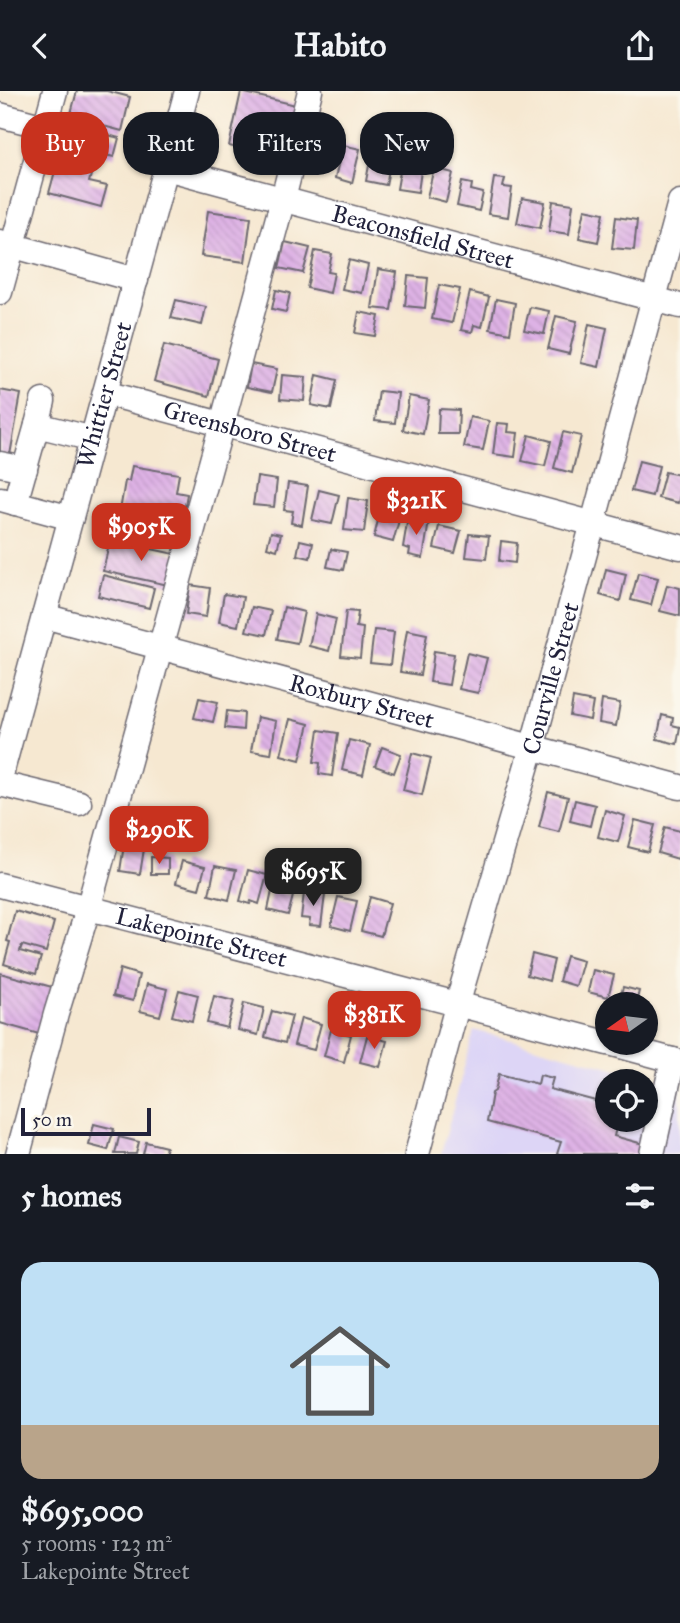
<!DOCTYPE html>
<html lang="en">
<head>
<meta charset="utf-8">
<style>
	body { margin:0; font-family:"IM FELL Great Primer",serif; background:#20242c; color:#f1f3f6; height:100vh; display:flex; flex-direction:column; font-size:26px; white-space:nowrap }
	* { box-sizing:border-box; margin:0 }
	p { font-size:23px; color:#9ea1a6 }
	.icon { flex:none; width:38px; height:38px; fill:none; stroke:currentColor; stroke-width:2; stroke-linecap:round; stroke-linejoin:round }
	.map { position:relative; height:1063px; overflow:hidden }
	.details { display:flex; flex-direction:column; background:#171b24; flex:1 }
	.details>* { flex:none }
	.banner { position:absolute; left:21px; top:21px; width:639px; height:63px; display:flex; gap:14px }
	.needle { width:46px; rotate:256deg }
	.buttons { position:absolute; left:595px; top:901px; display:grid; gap:14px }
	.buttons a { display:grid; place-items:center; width:63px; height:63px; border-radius:50%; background:#171b24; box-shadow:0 2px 5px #0004; font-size:35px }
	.scale { position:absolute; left:21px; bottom:18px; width:130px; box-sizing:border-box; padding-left:7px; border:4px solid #22223b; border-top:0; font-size:19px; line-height:24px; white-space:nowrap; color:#22223b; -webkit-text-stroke:5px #fbf7ec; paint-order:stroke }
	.price { position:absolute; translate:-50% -60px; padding:0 16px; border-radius:14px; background:#c8321e; color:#fff; font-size:23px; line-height:46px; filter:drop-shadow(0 2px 4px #0008) }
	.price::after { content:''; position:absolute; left:50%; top:42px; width:21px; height:16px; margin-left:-10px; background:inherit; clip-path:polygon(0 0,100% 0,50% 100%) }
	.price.current { background:#222; color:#fff }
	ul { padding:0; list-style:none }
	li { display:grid; align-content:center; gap:14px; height:371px; padding:0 21px }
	li span { display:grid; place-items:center; height:217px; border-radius:21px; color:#555 }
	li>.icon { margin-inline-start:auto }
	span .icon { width:126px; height:126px; fill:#fffc; stroke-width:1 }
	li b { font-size:30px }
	h2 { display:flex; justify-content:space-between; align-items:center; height:84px; padding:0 21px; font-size:30px }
	.pill { padding:0 24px; border-radius:28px; background:#171b24; box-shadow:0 2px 5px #0004; font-size:24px; line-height:63px }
	.pill.current { background:#c8321e; color:#fff }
	header { display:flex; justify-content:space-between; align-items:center; height:91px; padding:0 21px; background:#171b24; font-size:32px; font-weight:700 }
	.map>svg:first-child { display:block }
	.built { fill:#ddd5f6; fill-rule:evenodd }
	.building { fill:url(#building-back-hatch) }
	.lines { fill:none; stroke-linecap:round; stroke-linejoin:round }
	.minor-casing { stroke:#6c6770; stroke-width:27 }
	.minor { stroke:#fff; stroke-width:24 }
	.labels { text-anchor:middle; stroke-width:6; stroke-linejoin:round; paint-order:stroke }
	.street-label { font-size:24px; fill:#22223b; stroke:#fbf7ec }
</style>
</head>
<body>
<header><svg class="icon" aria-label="back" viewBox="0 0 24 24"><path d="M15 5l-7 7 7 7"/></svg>Habito<svg class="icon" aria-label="share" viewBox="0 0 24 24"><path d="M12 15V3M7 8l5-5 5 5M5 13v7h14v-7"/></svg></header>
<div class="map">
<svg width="680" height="1063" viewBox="0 0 680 1063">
	<defs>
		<pattern id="building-back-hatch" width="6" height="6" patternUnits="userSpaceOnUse" patternTransform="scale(1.75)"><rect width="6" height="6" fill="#deb2e5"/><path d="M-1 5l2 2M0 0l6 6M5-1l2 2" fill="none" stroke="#be99c5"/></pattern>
	</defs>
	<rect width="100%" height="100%" fill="#fbf7ec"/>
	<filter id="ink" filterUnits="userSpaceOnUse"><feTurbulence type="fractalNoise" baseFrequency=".0143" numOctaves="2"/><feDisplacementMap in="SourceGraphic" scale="14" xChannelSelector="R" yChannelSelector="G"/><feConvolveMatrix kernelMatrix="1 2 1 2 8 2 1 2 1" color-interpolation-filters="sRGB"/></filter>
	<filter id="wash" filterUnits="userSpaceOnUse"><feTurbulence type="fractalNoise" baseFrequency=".00686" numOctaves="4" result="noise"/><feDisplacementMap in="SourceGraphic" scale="28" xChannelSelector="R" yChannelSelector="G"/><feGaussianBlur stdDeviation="1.57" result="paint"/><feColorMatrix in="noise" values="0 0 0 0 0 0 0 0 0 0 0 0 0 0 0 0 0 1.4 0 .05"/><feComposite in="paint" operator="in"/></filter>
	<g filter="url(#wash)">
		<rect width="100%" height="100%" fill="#f6e8d1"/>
		<!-- built -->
		<path class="built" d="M474,939l206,56v68h-239zM607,990h39v39h-39z"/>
		<g id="blocks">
			<!-- building -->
			<g class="building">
				<polygon points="77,0 107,0 130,6 122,40 70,26"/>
				<polygon points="241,1 300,15 288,70 261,64 269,30 262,28 255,61 229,55"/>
				<polygon points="68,33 119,47 114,66 97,62 89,91 107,95 101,116 49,102"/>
				<polygon points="328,47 336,48 333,79 309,77 311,51 327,52"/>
				<polygon points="343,54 360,58 352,92 335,87"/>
				<polygon points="372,59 392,63 386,94 366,90"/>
				<polygon points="402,69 422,73 418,101 397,98"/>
				<polygon points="434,77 453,82 446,111 427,106"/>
				<polygon points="494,87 505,88 503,96 512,97 508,126 488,123"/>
				<polygon points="462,91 472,93 471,99 483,102 479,120 457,115"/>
				<polygon points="522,107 545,111 540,137 517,132"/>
				<polygon points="553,110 573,113 569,143 549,140"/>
				<polygon points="585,118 604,122 598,151 579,147"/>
				<polygon points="208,120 251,126 245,171 201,165"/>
				<polygon points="616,126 637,129 634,159 612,157"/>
				<polygon points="285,151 310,157 303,182 279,177"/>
				<polygon points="315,160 332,163 328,181 334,182 330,202 307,197"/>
				<polygon points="349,169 368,174 362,202 342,198"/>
				<polygon points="378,178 397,181 391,219 372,217"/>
				<polygon points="408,185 428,187 425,217 405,215"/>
				<polygon points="439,194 460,198 452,232 432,228"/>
				<polygon points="276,199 290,202 286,221 272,218"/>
				<polygon points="470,201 489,206 482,236 474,234 472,241 461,239"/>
				<polygon points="496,208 515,212 510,242 490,238"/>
				<polygon points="176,209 206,216 202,234 171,227"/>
				<polygon points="530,216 549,220 544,243 524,239"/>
				<polygon points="359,221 379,225 375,245 355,242"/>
				<polygon points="556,225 577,230 569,263 548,258"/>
				<polygon points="589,233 607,237 599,276 581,272"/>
				<polygon points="164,254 218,268 209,305 154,290"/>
				<polygon points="251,273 277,278 272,301 247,296"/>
				<polygon points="282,284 306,286 304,310 280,308"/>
				<polygon points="317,284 337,289 331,318 311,314"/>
				<polygon points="0,299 21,303 10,364 0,363"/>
				<polygon points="379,300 398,302 395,332 375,330"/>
				<polygon points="409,305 429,309 423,343 403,339"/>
				<polygon points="439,318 459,319 458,343 438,343"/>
				<polygon points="470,326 489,330 483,359 464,356"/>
				<polygon points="497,332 509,333 508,341 518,342 515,366 493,363"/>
				<polygon points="563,341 581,345 572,382 554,377"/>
				<polygon points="529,344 551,350 545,375 522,370"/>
				<polygon points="639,370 659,375 652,405 631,400"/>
				<polygon points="132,375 179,383 176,401 187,403 182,431 120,420 125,390 129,390"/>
				<polygon points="665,381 680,384 680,404 678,412 658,407"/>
				<polygon points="257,386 277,389 274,416 253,414"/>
				<polygon points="288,392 308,395 302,434 291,432 293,420 284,419"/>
				<polygon points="319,399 339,404 332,433 312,429"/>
				<polygon points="348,407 368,410 364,441 344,439"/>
				<polygon points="381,417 401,422 393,451 374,446"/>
				<polygon points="408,426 429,430 423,467 409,464 410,458 403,456"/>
				<polygon points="439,435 461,440 455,462 434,457"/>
				<polygon points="271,441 281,443 277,459 267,456"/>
				<polygon points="469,443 489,445 486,468 466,466"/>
				<polygon points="110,449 179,464 173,495 103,480"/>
				<polygon points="300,449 313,452 310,467 297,464"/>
				<polygon points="501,450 517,452 515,472 499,470"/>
				<polygon points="331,458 347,461 343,479 327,476"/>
				<polygon points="606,478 626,483 620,510 600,504"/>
				<polygon points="638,482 658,487 651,514 631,509"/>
				<polygon points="103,484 154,497 149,517 98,505"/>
				<polygon points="190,494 210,497 206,526 186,523"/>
				<polygon points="667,494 680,497 680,525 660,520"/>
				<polygon points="224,503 243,506 238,535 219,531"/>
				<polygon points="252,516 271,520 266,544 246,540"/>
				<polygon points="284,516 304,521 297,552 277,548"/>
				<polygon points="346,520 358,521 356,536 363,537 360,567 341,565"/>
				<polygon points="316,523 336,528 329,560 309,555"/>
				<polygon points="374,539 394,541 390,574 370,572"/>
				<polygon points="407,539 427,543 420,584 400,581"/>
				<polygon points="434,560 454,563 449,594 430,591"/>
				<polygon points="467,562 487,567 478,602 459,598"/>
				<polygon points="199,607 218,611 213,631 194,627"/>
				<polygon points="573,607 593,611 590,629 570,625"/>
				<polygon points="602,609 620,612 616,635 599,632"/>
				<polygon points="227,620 244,622 243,639 225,637"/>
				<polygon points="662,624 673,627 672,634 680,636 677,653 657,648"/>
				<polygon points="257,626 276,630 271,663 251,660"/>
				<polygon points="290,628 309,633 300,669 281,664"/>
				<polygon points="319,639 338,642 332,685 319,683 320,672 314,671"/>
				<polygon points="349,649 370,654 363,684 342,679"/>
				<polygon points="382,656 401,663 394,682 375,675"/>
				<polygon points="412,662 431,667 422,704 403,699"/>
				<polygon points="548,701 568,706 559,741 539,736"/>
				<polygon points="575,709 595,714 590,735 570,730"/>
				<polygon points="605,719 625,725 618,751 598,746"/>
				<polygon points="635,729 655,734 648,761 628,756"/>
				<polygon points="665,736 680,740 680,760 678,768 658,762"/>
				<polygon points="124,754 144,758 140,783 120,780"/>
				<polygon points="151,766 168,767 168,783 151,783"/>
				<polygon points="182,770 205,776 199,798 176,792"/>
				<polygon points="215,775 236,779 229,809 209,804"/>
				<polygon points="248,779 267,784 259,813 251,810 250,813 240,810"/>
				<polygon points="272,800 293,805 288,824 268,819"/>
				<polygon points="304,802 325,804 321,835 309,834 310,828 301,827"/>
				<polygon points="338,806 357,810 350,840 331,835"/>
				<polygon points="370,806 390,812 381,845 361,840"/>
				<polygon points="15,820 54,831 46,861 22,854 20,860 41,866 36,883 4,873 10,851 7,850"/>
				<polygon points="532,863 554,869 549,890 527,884"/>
				<polygon points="566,865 583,870 576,895 559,890"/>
				<polygon points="120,878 139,884 133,910 113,905"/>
				<polygon points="593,879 614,884 608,906 588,901"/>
				<polygon points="0,882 52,896 39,943 0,932"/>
				<polygon points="147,893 167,898 160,925 140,920"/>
				<polygon points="623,896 639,900 636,912 620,908"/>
				<polygon points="179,899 198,904 192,930 172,925"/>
				<polygon points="214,905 234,910 227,937 207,932"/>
				<polygon points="244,912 264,917 258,944 238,939"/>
				<polygon points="272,920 292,925 285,952 265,946"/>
				<polygon points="301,927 321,933 314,959 294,954"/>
				<polygon points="331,939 351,944 344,971 324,965"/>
				<polygon points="367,945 387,950 380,976 360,971"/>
				<polygon points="499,983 538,993 540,984 553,987 550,998 607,1013 607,1029 618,1029 614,1045 643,1053 640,1063 557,1063 561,1051 487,1031 492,1002 495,1000"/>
				<polygon points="94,1033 114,1038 108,1059 89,1054"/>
				<polygon points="119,1046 139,1051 136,1063 115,1063"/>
				<polygon points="146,1051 166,1056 164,1063 143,1063"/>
			</g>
		</g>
	</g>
	<g filter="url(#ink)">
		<use href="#blocks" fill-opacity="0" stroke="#6c6770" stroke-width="2"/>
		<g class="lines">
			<!-- minor casing -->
			<g class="minor-casing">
				<g id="minor">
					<polyline points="0,24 45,36"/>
					<path id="s1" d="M166,77l514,138"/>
					<polyline points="0,151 136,189"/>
					<polyline points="0,201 55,0"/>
					<path id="s2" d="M105,302l575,154"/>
					<polyline points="37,334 43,310"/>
					<polyline points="0,373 25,378"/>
					<polyline points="1,408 71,427"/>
					<polyline points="15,412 37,334 93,348"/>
					<path id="s3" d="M44,525l636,171"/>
					<path id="s4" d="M0,687l187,-687"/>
					<polyline points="0,693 79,712"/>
					<path id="s5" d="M0,794l607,158"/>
					<polyline points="609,952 680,971"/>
					<polyline points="18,1063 56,923 88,818 222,333 283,108 310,0"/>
					<path id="s6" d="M417,1063l46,-170 69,-236 148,-546"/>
					<polyline points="652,1063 673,969"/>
				</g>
			</g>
			<!-- minor -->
			<use href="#minor" class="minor"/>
		</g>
	</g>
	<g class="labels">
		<!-- street labels -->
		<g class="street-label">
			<text dy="8" stroke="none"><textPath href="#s1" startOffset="266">Beaconsfield Street</textPath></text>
			<text dy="8" stroke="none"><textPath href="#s4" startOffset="397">Whittier Street</textPath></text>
			<text dy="8" stroke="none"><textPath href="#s2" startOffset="150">Greensboro Street</textPath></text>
			<text dy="8" stroke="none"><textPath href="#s6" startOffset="494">Courville Street</textPath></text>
			<text dy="8" stroke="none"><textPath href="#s3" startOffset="329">Roxbury Street</textPath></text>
			<text dy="8" stroke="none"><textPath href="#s5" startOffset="208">Lakepointe Street</textPath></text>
		</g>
	</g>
</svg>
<div class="buttons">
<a><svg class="needle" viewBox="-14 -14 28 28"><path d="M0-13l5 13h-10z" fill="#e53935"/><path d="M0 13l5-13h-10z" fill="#9ea1a6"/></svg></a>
<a><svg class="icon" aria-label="locate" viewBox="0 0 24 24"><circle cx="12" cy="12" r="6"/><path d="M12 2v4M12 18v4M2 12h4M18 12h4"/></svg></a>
</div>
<div class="scale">50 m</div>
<b class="price" style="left:416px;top:446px">$321K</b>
<b class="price" style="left:141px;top:472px">$905K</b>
<b class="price" style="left:159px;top:775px">$290K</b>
<b class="price current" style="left:313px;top:817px">$695K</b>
<b class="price" style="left:374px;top:960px">$381K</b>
<div class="banner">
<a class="pill current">Buy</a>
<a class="pill">Rent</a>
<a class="pill">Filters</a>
<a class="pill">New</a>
</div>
</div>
<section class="details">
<h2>5 homes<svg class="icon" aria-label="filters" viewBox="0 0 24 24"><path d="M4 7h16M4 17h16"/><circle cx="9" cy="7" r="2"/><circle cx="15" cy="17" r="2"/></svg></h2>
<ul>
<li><span style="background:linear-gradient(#bfe0f5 75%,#b9a48a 0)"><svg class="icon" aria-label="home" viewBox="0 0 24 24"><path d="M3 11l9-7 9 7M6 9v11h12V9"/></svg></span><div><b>$695,000</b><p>5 rooms · 123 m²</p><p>Lakepointe Street</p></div></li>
</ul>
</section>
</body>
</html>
